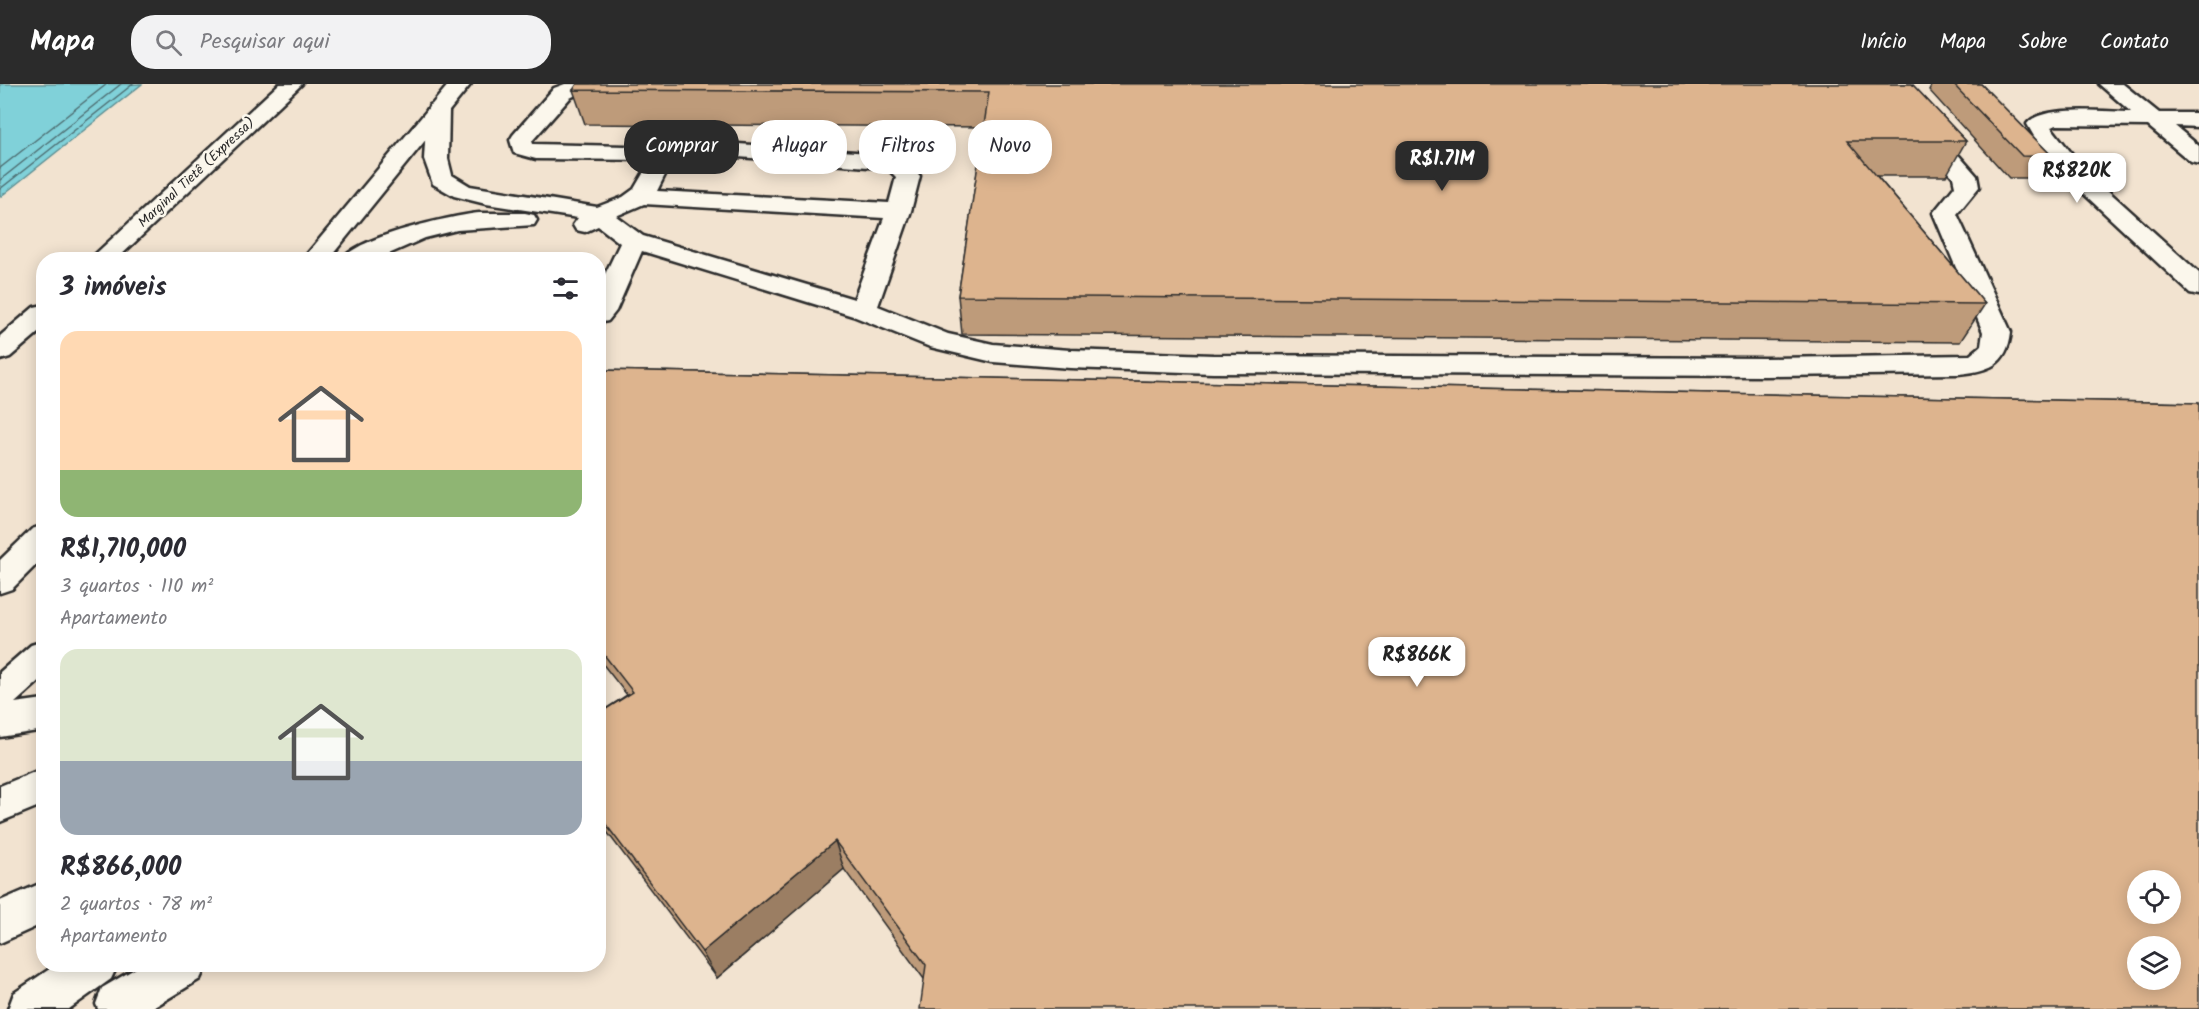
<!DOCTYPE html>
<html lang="pt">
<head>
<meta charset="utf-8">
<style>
	body { margin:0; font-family:Kalam,sans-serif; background:#f2f2f3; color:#2b2b33; height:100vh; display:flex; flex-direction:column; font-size:22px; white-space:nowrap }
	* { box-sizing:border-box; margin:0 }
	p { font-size:20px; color:#7c7c81 }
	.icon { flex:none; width:33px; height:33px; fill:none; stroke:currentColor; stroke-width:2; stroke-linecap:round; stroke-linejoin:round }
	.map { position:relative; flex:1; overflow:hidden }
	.details { position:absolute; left:36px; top:168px; width:570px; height:720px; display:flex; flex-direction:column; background:#fff; border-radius:24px; box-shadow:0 3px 15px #0003 }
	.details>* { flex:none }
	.banner { position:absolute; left:624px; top:36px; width:570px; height:54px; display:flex; gap:12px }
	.buttons { position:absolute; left:2127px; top:786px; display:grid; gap:12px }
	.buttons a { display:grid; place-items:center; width:54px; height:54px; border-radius:50%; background:#fff; box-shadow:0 3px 15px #0003; font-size:30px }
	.price { position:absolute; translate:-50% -51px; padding:0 14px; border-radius:12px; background:#fff; color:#222; font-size:20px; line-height:39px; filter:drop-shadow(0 2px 3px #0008) }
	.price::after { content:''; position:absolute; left:50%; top:36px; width:18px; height:14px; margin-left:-9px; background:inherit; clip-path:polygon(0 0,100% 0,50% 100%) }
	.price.current { background:#2b2b2b; color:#fff }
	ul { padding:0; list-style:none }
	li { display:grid; align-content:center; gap:12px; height:318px; padding:0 24px }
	li span { display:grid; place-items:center; height:186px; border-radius:18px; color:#555 }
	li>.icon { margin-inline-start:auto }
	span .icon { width:108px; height:108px; fill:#fffc; stroke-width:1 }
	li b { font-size:26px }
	h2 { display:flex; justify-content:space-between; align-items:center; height:72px; padding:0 24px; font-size:26px }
	.tag { padding:0 21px; border-radius:24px; background:#fff; box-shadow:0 3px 15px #0003; font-size:21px; line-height:54px }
	.tag.current { background:#2b2b2b; color:#fff }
	header { display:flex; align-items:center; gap:36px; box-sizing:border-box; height:84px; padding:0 30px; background:#2b2b2b; color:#fff }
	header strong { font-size:28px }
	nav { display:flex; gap:33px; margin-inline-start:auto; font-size:21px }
	.search { width:420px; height:54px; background:#f2f2f3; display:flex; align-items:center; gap:15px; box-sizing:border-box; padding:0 21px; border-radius:24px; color:#7c7c81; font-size:22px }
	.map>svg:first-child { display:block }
	.water { fill:#80d1d9; stroke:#5e8f93; stroke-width:1.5 }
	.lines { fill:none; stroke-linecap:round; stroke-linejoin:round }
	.shore { stroke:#4d6d71; stroke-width:1.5 }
	.minor-casing { stroke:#2b2b2b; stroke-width:5 }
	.highway-casing { stroke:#2b2b2b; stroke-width:5 }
	.minor { fill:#fbf7ec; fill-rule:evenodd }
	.highway { fill:#fbf7ec; fill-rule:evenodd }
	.wall { fill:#be9b7a; stroke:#2b2b2b; stroke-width:1.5 }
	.shaded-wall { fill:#9b7e63; stroke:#2b2b2b; stroke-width:1.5 }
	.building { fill:#ddb48e; stroke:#2b2b2b; stroke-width:1.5; fill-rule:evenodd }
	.labels { text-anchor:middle; stroke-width:5; stroke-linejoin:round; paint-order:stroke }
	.far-street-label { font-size:14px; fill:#2b2b2b; stroke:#fbf7ec }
</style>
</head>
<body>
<header>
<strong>Mapa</strong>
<div class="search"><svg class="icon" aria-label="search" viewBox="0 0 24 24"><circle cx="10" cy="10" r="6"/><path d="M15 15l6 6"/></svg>Pesquisar aqui</div>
<nav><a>Início</a><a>Mapa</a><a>Sobre</a><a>Contato</a></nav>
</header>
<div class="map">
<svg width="2199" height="925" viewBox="0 0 2199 925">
	<rect width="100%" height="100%" fill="#f2e3d0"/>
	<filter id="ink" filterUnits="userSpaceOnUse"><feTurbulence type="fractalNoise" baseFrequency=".0167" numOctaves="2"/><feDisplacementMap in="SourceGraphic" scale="12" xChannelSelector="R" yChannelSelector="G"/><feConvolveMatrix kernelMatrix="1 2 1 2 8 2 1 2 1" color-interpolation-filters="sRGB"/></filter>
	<g filter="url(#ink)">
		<!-- water -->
		<polygon class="water" points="0,0 142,0 0,113"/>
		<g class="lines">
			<!-- shore -->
			<g class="shore">
				<polyline points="0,84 107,0"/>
				<polyline points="0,96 121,0"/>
				<polyline points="0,105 133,0"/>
			</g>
			<!-- minor casing -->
			<g class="minor-casing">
				<g id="minor">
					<path d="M565,0h29l-4,4 -20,10 -38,43 1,3 140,3 11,-3h54l147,10 21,7 14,15 -9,35 -33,95 70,28 45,10 77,6 143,5 551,3 206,-3 11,-9 2,-14 -50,-119 22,-27 -2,-9 -40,-47 3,-5 8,-2 8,2 45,51 2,11 -22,27 54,118c-4,34 -23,39 -53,42l-194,2 -551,-3 -143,-5 -77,-6 -63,-15 -77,-31 -211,-65 -26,60 -8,10 -10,2v-34l22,-46 -22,-17 -13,6 -9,-2 -3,-5 5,-7 -92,-14 -32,-8 -21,-12 -9,-25 3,-49 3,-5 8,-2 8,2 3,5 -1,49 4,16 18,11 127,21 26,-10 11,-8 17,-29 -115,-1 -22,-6 -4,-13 3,-5 41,-47zM738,73l143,11 9,3 6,6 -7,26 -232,-12 12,-24 9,-8zM644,120l240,14 -30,81 -211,-63 -27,-20z"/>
					<path d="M2099,0h24l36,29h40v14l-24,-1 24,20v18l-8,-2 -43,-36 -91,-1 -6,2 33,42 115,104v22l-9,-2 -122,-114 -29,-34 -12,-21c14,-20 81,-12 104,-12z"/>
					<path d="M479,129h46l9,2 3,5 -3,5 -77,5 -32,8 -50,22h-33c15,-23 108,-44 137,-47z"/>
					<polygon points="44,557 44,593 15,619 44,615 44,646 0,653 0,588 31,561"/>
					<polygon points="44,684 44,720 0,738 0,702"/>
					<polygon points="44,798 44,839 0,859 0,817"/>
					<polygon points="57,880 118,880 111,895 69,925 8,925 14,909"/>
					<polygon points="143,880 207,880 200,895 151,925 98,925 96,920 102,904"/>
				</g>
			</g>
			<!-- highway casing -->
			<g class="highway-casing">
				<g id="highway">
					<polygon points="279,0 302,0 116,176 89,176"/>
					<polygon points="449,0 471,0 328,176 302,176"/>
					<polygon points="44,221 44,244 10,273 0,276 0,252 34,223"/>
					<polygon points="44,441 44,473 12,505 0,509 0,476 32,445"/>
				</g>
			</g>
			<!-- minor -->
			<use href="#minor" class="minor"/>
			<!-- highway -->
			<use href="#highway" class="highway"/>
		</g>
		<!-- wall -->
		<g class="wall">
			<polygon points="1912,0 1966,57 1946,92 1877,92 1985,220 1960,258 962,250 958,212 984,43 585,40 573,6"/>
			<polygon points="1932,0 1981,0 2053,73 2040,94 2009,94 1929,6"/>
			<polygon points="598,286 2199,319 924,895 844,785 717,894 598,736 598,630 627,611 598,574"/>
		</g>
		<!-- shaded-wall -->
		<polygon class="shaded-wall" points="835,757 844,785 717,894 702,868"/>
		<!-- building -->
		<g class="building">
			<polygon points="577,0 1912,0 1966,57 1847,57 1985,220 958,212 989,8 573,6"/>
			<polygon points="1953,0 1981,0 2053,73 2022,72"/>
			<path d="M598,286l1601,33v606h-1279l6,-44 -91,-124 -133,111 -104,-138v-100l35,-22 -35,-45zM2138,796h32v34h-32zM2138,862h32v34h-32z"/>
		</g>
	</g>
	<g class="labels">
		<!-- far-street labels -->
		<g class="far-street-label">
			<text transform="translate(196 88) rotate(-43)" y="5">Marginal Tietê (Expressa)</text>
		</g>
	</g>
</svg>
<div class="buttons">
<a><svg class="icon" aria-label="locate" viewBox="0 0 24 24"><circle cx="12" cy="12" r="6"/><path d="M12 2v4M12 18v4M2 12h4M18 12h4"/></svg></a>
<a><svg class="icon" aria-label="layers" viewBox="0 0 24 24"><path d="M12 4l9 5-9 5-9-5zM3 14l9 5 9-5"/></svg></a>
</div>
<b class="price current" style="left:1442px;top:108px">R$1.71M</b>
<b class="price" style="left:2077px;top:120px">R$820K</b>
<b class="price" style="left:1417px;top:604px">R$866K</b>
<div class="banner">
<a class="tag current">Comprar</a>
<a class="tag">Alugar</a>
<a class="tag">Filtros</a>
<a class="tag">Novo</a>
</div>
<section class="details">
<h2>3 imóveis<svg class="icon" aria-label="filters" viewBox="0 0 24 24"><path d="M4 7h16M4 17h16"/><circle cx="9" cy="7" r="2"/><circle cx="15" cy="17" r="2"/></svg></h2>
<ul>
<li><span style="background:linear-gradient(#ffd9b3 75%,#8fb573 0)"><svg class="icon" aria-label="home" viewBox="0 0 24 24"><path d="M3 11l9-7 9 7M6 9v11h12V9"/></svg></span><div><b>R$1,710,000</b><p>3 quartos · 110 m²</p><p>Apartamento</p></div></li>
<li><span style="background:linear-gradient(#dfe7d0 60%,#9aa5b1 0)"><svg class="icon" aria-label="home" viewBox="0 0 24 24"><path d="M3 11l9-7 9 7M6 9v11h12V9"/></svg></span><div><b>R$866,000</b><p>2 quartos · 78 m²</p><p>Apartamento</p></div></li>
</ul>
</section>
</div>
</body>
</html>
